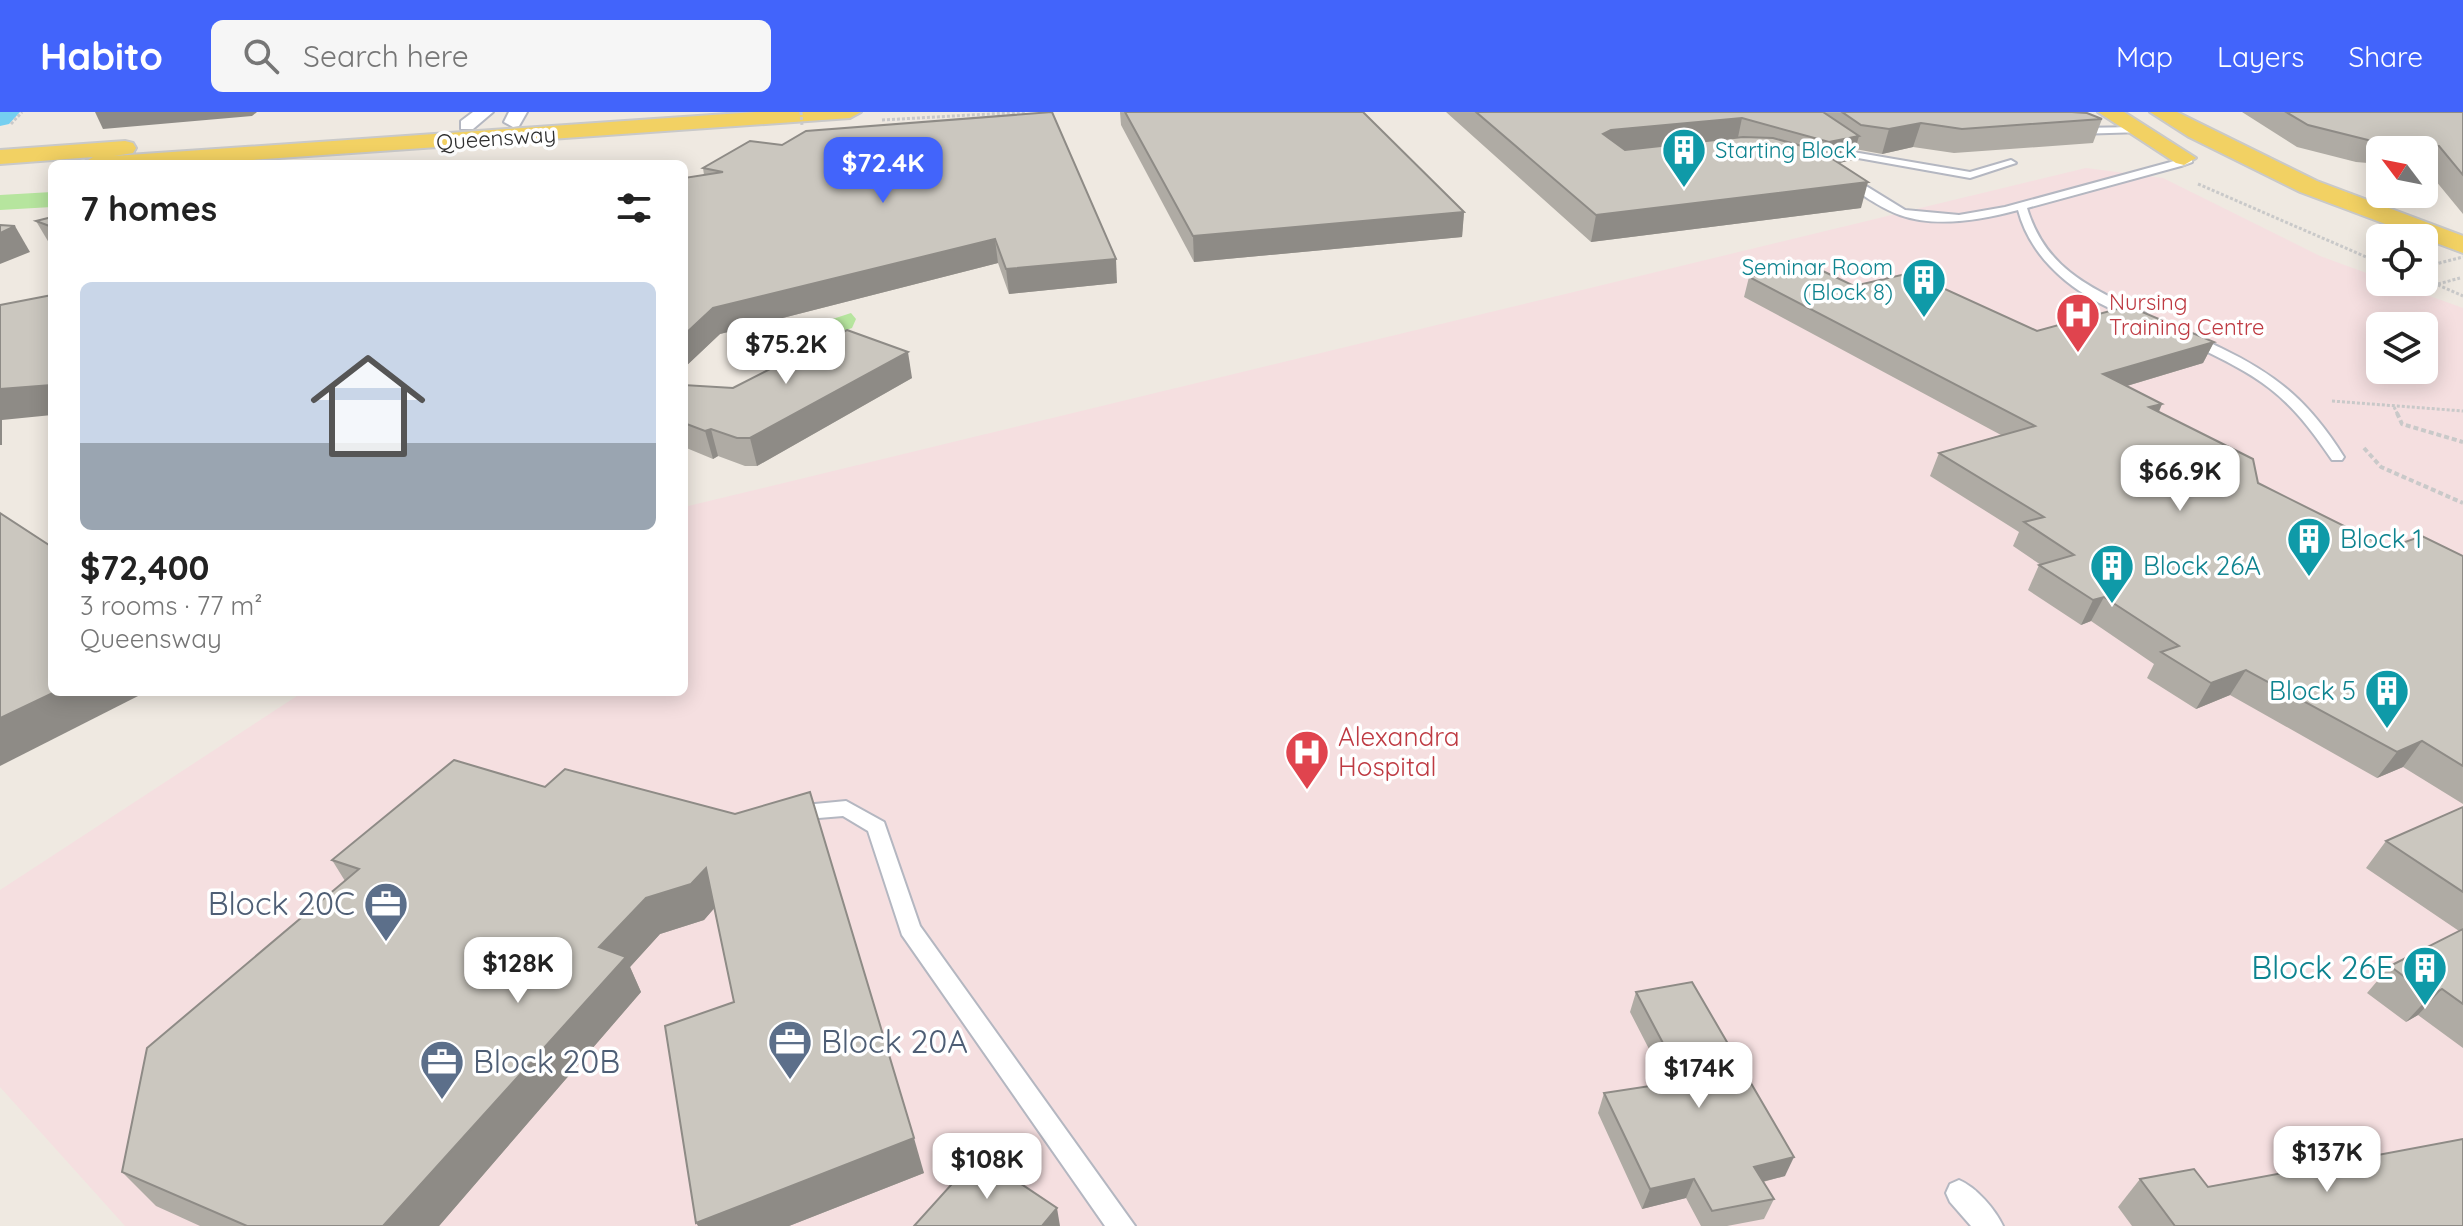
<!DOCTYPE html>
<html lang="en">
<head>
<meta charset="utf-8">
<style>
	body { margin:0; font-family:Quicksand,sans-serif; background:#f6f6f6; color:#222; height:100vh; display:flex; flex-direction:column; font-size:30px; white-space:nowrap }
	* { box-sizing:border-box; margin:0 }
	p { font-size:26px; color:#767676 }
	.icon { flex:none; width:44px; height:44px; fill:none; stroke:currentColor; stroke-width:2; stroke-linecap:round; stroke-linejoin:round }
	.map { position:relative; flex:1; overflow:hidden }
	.side { position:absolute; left:48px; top:48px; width:640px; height:536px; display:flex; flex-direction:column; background:#fff; border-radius:12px; box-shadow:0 4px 20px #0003 }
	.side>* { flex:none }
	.needle { width:52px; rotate:302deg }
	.tools { position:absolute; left:2366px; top:24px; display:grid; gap:16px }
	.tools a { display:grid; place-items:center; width:72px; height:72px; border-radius:12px; background:#fff; box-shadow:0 4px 20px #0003; font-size:40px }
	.price { position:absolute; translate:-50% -68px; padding:0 18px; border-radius:16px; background:#fff; color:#222; font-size:26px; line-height:52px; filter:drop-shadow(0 2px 4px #0008) }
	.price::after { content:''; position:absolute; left:50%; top:48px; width:24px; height:18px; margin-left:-12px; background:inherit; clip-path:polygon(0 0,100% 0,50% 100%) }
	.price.active { background:#4264fb; color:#fff }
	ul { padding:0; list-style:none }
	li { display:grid; align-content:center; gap:16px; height:424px; padding:0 32px }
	li span { display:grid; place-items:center; height:248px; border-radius:12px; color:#555 }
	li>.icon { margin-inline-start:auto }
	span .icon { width:144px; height:144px; fill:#fffc; stroke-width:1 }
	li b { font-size:34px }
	h2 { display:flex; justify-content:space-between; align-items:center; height:96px; padding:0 32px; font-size:34px }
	header { display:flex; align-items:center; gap:48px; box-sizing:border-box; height:112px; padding:0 40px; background:#4264fb; color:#fff }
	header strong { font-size:38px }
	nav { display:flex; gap:44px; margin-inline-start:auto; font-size:28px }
	.search { width:560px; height:72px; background:#f6f6f6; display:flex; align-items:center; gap:20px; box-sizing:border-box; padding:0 28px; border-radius:12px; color:#767676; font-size:30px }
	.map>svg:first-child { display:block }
	.medical { fill:#f5dfe0; fill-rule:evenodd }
	.green { fill:#b6e59e }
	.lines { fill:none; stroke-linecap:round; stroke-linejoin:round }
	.canal { fill:#75cff0; fill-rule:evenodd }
	.service-casing { stroke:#b4b7c1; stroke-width:4 }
	.minor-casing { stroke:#b4b7c1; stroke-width:4 }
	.primary-casing { stroke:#c9c9c9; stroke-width:4 }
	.path-far1 { stroke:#c9c9c9; stroke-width:3; stroke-dasharray:3 2; stroke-linecap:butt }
	.path { stroke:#c9c9c9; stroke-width:4; stroke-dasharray:5 3; stroke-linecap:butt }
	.service { fill:#fff; fill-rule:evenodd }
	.minor { fill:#fff; fill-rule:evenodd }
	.primary { fill:#f2d163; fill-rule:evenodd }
	.path-bridge { stroke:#c9c9c9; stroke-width:3; stroke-dasharray:3 2; stroke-linecap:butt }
	.wall { fill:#afaba4 }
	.shaded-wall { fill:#8e8b86 }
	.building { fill:#cbc7bf; stroke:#8e8b86; stroke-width:2 }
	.labels { text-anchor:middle; stroke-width:7; stroke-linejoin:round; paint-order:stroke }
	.far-street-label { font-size:22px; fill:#2e2e2e; stroke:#fff }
	.far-culture-label { font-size:22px; fill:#0d838f; stroke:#fff; text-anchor:start }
	.far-health-label { font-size:22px; fill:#be3a42; stroke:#fff; text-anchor:start }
	.culture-label { font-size:26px; fill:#0d838f; stroke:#fff; text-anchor:start }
	.health-label { font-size:26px; fill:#be3a42; stroke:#fff; text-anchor:start }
	.near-service-label { font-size:32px; fill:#4e5e75; stroke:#fff; text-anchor:start }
	.near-culture-label { font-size:32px; fill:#0d838f; stroke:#fff; text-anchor:end }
</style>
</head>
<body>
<header>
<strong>Habito</strong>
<div class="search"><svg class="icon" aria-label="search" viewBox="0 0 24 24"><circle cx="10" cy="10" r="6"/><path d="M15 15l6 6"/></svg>Search here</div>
<nav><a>Map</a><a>Layers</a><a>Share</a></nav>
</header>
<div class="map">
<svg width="2463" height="1114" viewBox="0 0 2463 1114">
	<rect width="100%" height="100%" fill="#efe9e1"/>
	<!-- medical -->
	<path class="medical" d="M2086,56l77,10 157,78 60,22v4h11l72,26v918h-2338l-125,-139v-197l303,-198h381v-185zM2380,214h44v44h-44z"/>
	<!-- green -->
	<g class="green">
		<polygon points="52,80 52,95 0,98 0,83"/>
		<path d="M851,201l5,6 -4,9c-32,10 -64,27 -96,16z"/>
	</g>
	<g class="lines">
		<!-- canal -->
		<polygon class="canal" points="0,0 20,0 9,12 0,14"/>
		<!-- service casing -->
		<g class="service-casing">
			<g id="service">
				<polygon points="2139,15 2142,20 2077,22 2072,19 2077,16"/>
				<polygon points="1830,28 1836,28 1853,40 1970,60 2011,48 2016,51 1970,66 1847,44 1830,32"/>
				<path d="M2189,45l3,1v4l-11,4 -154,42c19,62 64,80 119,106v6l-4,1c-55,-18 -109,-54 -124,-111 -37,10 -82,18 -118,5 -18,-6 -44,-24 -59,-35l5,-3 20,9 39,24 54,5 46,-8z"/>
				<path d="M2187,224c11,-1 23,7 34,12 58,28 89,55 123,109l-2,3h-10c-46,-69 -72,-83 -145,-118z"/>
				<polygon points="846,689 884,710 920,814 1135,1114 1105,1114 902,823 868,719 843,704 794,708 787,706 784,701 787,696 794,694"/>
				<path d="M1959,1068c17,7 36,29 44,46h-32l-21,-24 -4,-9 4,-9z"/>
			</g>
		</g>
		<!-- minor casing -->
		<g class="minor-casing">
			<g id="minor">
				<polygon points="473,0 493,0 473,17 461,17 461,9"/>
				<polygon points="509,0 527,0 519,14 513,15 504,10"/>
			</g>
		</g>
		<!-- primary casing -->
		<g class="primary-casing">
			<g id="primary">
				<polygon points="756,0 861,0 850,6 195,52 82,52 93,45 0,52 0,38 125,29 133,31 136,36 133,41 114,44"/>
				<polygon points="2098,0 2124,0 2196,46 2184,53 2176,51"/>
				<polygon points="2150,0 2177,0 2317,69 2463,124 2463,141 2300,80 2189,25"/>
			</g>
		</g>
		<!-- path-far1 -->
		<g class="path-far1">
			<polyline points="882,8 1025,0"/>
			<polyline points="11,12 22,0"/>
			<polyline points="2198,72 2380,151"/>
			<polyline points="2424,167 2463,184"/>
			<polyline points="2438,172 2460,166"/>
			<polyline points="2332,289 2463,299"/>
			<polyline points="2394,295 2398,303"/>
		</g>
		<!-- path -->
		<g class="path">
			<polyline points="2397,301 2402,312 2463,330"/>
			<polyline points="2364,336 2381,355 2463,391"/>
		</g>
		<!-- service -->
		<use href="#service" class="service"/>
		<!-- minor -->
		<use href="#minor" class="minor"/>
		<!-- primary -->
		<use href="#primary" class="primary"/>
		<!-- path-bridge -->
		<g class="path-bridge">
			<polyline points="801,0 802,14"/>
			<polyline points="2424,155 2463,145"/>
		</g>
	</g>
	<!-- wall -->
	<g class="wall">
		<polygon points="1120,0 1363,0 1464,100 1462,125 1194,150 1121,13"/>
		<polygon points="1446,0 2072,0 2102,7 2093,31 1954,41 1913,35 1882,42 1855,37 1852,48 1839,51 1861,96 1591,130"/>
		<polygon points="2242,0 2463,0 2463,102 2426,57 2424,56 2424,38 2380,38 2380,52 2356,50 2297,35"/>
		<polygon points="750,29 1117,171 1009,182 998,151 720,222 684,256 684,66 704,63 703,56"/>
		<polygon points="52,105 52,136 36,109"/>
		<polygon points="1749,165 1854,174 2037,219 2214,230 2203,251 2127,274 2162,292 2159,300 2258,371 2388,436 2463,444 2463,692 2403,655 2377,666 2230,583 2196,597 2147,566 2154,552 2091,509 2081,513 2028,478 2039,453 2041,453 2013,434 2019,420 1930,364 1939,341 2001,323 1744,185"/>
		<polygon points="912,266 757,354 745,354 718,344 713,347 684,335 684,273 733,276"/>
		<polygon points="545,675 735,702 924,1061 789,1114 698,1114 734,890 714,796 704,808 660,822 630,855 641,880 439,1114 200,1114 156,1094 122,1060 345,769 332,748"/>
		<polygon points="2463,695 2463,936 2418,903 2406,910 2367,881 2390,854 2459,819 2366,756 2386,729"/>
		<polygon points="1636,880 1785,1064 1763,1070 1774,1087 1764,1107 1727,1114 1701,1114 1686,1086 1642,1097 1598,1001 1604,981 1667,972 1630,900"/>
		<polygon points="2140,1067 2208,1075 2463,1114 2132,1114 2118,1095"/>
	</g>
	<!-- shaded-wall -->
	<g class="shaded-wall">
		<polygon points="95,0 257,0 252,4 103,17"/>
		<polygon points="1742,6 1737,30 1607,42 1603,22 1611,18"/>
		<polygon points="1921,11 1913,35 1882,42 1889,17"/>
		<polygon points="1859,24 1852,48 1823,55 1829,30"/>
		<polygon points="1868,70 1861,96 1591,130 1596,103"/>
		<polygon points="1464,100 1462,125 1194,150 1193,124"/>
		<polygon points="15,114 30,140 0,152 0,121"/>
		<polygon points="995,127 998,151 720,222 684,256 684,223 713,196"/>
		<polygon points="1116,147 1117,171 1009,182 1006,157"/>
		<polygon points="2214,230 2203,251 2093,284 2103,262"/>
		<polygon points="908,240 912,266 757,354 750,326"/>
		<polygon points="52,273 52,303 2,308 2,333 0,333 0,277"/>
		<polygon points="2162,292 2152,314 2149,295"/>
		<polygon points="711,317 718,344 713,347 705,319"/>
		<polygon points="2104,485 2091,509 2081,513 2093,488"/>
		<polygon points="2246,558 2230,583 2196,597 2211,571"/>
		<polygon points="55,580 146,580 0,654 0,606"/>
		<polygon points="2422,629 2403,655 2377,666 2397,640"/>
		<polygon points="706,756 719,791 704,808 660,822 630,855 641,880 439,1114 383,1114 599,835 646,786"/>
		<polygon points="2442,877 2418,903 2406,910 2430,884"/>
		<polygon points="914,1026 924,1061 789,1114 698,1114 696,1111"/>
		<polygon points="1794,1045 1785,1064 1745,1074 1754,1055"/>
		<polygon points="1694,1067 1686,1086 1642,1097 1650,1077"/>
		<polygon points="1057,1096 1060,1114 1042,1114"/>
	</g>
	<!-- building -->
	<g class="building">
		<polygon points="1052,0 1116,147 1006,157 995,127 713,196 684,223 684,66 723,60 703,56 750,29 782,33 806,19"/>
		<polygon points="1125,0 1363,0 1464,100 1193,124"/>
		<polygon points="1476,0 1823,0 1859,24 1829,30 1742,6 1611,18 1603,22 1625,38 1743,25 1773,26 1820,39 1868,70 1596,103"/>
		<polygon points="1842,0 2072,0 2087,1 2102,7 1962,17 1921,11 1889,17 1861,13"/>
		<polygon points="2286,0 2463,0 2463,63 2439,34 2368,28 2308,13"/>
		<polygon points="52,105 52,115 36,109"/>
		<polygon points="0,113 15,114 0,121"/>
		<polygon points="1808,152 1854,174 1910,161 2037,219 2128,194 2214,230 2103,262 2162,292 2149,295 2253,347 2258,371 2388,436 2422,424 2463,444 2463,654 2422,629 2397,640 2246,558 2211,571 2161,540 2179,534 2104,485 2093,488 2039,453 2074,443 2024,410 2044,405 1939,341 2035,314 1749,165"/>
		<polygon points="52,183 52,273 0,277 0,193"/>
		<polygon points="847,218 908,240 750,326 737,326 711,317 705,319 684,311 684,273 733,276"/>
		<polygon points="0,401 52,435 52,580 55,580 0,606"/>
		<polygon points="454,648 545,675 565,657 735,702 810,680 914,1026 696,1111 665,914 734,890 706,756 691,772 646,786 599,835 626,845 383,1114 247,1114 122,1060 147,936 359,757 332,748"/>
		<polygon points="2463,695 2463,780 2386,729"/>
		<polygon points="2463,817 2463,892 2442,877 2430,884 2390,854"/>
		<polygon points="1692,870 1794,1045 1754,1055 1774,1087 1712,1099 1694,1067 1650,1077 1604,981 1683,969 1636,880"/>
		<polygon points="2463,1027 2463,1114 2175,1114 2140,1067 2194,1057 2208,1075"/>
		<polygon points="978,1043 1057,1096 1042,1114 914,1114"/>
	</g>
	<!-- icons -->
	<defs>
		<g id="building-pin" transform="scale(2.3)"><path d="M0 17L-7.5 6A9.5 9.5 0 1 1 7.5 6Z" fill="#0f9aa8" stroke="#fff"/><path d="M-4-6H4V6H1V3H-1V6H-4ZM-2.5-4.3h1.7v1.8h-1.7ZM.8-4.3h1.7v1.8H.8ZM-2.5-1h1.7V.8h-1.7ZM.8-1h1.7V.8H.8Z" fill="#fff"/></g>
		<g id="hospital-pin" transform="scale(2.3)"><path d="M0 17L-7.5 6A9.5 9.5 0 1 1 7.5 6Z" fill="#e0444e" stroke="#fff"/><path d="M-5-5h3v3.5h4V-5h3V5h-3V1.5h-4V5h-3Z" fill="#fff"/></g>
		<g id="office-pin" transform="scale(2.3)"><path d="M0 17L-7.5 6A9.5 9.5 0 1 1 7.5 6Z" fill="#5c6f8a" stroke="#fff"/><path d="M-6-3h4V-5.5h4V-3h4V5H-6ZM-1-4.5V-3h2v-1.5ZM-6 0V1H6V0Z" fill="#fff"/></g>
	</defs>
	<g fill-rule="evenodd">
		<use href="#building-pin" x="1684" y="38"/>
		<use href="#building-pin" x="1924" y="168"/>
		<use href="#hospital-pin" x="2078" y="203"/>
		<use href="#building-pin" x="2309" y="427"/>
		<use href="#building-pin" x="2112" y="454"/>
		<use href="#building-pin" x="2387" y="579"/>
		<use href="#hospital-pin" x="1307" y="640"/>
		<use href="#office-pin" x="386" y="792"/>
		<use href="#building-pin" x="2425" y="856"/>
		<use href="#office-pin" x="790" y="930"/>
		<use href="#office-pin" x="442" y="950"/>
	</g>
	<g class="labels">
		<!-- far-street labels -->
		<g class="far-street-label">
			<text transform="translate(496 26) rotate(-4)" y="8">Queensway</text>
		</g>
		<!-- far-culture labels -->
		<g class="far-culture-label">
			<text x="1715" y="46">Starting Block</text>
			<text x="1893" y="163" text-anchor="end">Seminar Room<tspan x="1893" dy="25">(Block 8)</tspan></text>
		</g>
		<!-- far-health labels -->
		<g class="far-health-label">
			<text x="2109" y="198">Nursing<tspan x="2109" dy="25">Training Centre</tspan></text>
		</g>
		<!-- culture labels -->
		<g class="culture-label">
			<text x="2340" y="436">Block 1</text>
			<text x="2143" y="463">Block 26A</text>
			<text x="2356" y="588" text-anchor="end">Block 5</text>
		</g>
		<!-- health labels -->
		<g class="health-label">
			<text x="1338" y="634">Alexandra<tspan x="1338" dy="30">Hospital</tspan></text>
		</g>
		<!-- near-service labels -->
		<g class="near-service-label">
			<text x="355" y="803" text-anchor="end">Block 20C</text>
			<text x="821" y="941">Block 20A</text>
			<text x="473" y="961">Block 20B</text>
		</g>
		<!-- near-culture labels -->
		<g class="near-culture-label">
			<text x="2394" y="867">Block 26E</text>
		</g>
	</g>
</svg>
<div class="tools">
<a><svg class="needle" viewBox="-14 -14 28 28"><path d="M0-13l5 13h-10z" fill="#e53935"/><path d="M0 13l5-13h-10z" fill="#767676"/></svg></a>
<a><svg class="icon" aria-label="locate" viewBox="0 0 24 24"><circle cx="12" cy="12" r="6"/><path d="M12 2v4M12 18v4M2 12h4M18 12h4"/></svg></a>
<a><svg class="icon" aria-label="layers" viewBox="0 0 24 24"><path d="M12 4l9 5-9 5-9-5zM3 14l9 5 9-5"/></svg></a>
</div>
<b class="price active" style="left:883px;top:93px">$72.4K</b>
<b class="price" style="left:786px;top:274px">$75.2K</b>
<b class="price" style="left:2180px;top:401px">$66.9K</b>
<b class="price" style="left:518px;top:893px">$128K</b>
<b class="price" style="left:1699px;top:998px">$174K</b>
<b class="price" style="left:2327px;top:1082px">$137K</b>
<b class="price" style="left:987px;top:1089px">$108K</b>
<section class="side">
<h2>7 homes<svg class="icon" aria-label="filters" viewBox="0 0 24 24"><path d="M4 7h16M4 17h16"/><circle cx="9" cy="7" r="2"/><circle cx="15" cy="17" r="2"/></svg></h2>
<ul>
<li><span style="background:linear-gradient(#c9d6e8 65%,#9aa5b1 0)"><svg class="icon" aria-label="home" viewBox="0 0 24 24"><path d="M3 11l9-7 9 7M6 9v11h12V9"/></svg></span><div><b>$72,400</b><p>3 rooms · 77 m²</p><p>Queensway</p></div></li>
</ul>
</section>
</div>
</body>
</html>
